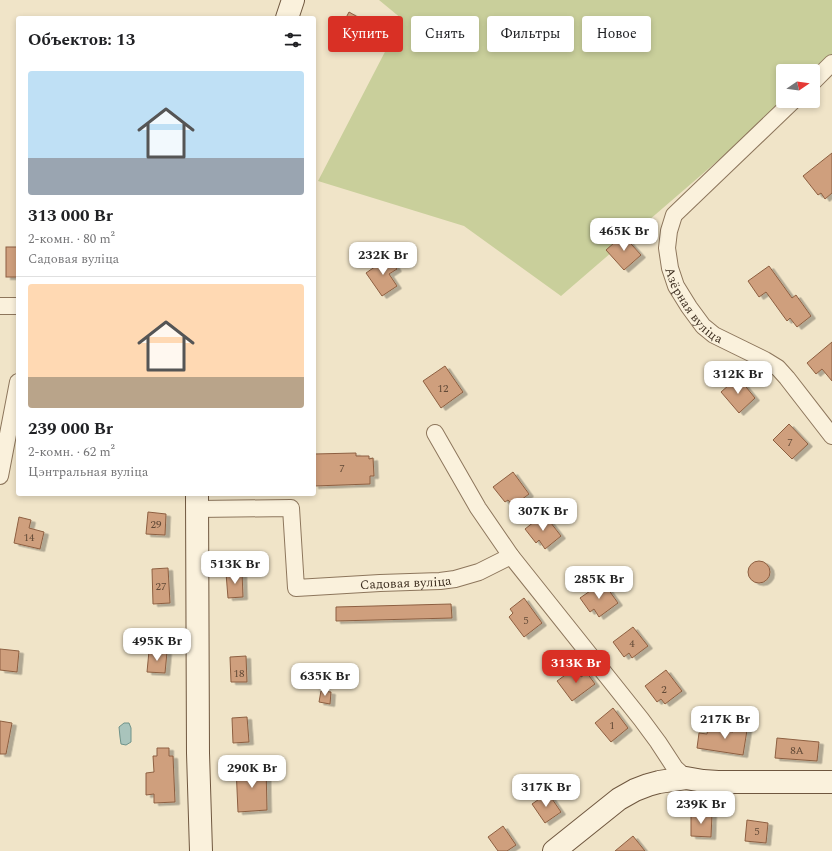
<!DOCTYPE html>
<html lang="ru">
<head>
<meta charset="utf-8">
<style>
	body { margin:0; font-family:Spectral,serif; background:#f6f6f6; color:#202124; height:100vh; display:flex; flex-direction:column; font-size:15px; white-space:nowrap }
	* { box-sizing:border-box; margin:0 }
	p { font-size:13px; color:#757577 }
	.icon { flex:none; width:22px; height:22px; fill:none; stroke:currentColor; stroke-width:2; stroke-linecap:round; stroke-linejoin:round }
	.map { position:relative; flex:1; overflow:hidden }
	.details { position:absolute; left:16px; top:16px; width:300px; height:480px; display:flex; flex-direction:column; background:#fff; border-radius:4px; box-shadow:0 2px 6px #0003 }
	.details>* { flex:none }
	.top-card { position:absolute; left:328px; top:16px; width:380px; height:36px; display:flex; gap:8px }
	.needle { width:26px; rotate:77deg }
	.fabs { position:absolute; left:776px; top:64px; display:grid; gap:8px }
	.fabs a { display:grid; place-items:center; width:44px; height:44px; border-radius:4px; background:#fff; box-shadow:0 2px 6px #0003; font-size:20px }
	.price { position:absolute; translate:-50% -34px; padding:0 9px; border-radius:8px; background:#fff; color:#222; font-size:13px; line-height:26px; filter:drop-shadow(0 1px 2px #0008) }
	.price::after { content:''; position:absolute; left:50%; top:24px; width:12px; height:9px; margin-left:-6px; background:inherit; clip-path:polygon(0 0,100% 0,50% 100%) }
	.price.on { background:#d93025; color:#fff }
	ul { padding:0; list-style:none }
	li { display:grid; align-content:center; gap:8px; height:212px; padding:0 12px }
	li+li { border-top:1px solid #e0e0e0 }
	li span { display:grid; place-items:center; height:124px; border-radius:4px; color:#555 }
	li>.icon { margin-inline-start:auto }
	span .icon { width:72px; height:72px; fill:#fffc; stroke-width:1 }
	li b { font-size:17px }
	h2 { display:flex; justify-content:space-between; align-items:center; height:48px; padding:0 12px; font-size:17px }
	.chip { padding:0 14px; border-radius:4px; background:#fff; box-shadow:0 2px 6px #0003; font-size:14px; line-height:36px }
	.chip.on { background:#d93025; color:#fff }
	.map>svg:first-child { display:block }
	.green { fill:#c9cf9b }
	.water { fill:#a9c4bc; stroke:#6f938a }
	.building { fill:#cf9f7d; stroke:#8d5f41; filter:url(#shadow) }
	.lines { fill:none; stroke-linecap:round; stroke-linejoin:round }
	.street-casing { stroke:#8d765c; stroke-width:18 }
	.secondary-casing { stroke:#6f573f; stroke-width:24 }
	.street { stroke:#faf1dc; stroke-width:16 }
	.secondary { stroke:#faf1dc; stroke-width:22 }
	.labels { text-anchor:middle; stroke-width:3; stroke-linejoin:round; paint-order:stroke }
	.number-label { font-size:11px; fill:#624a37 }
	.street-label { font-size:13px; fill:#3d2e20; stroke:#f7eed8 }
</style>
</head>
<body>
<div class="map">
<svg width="832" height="851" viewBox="0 0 832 851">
	<defs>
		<filter id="shadow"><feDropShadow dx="4.5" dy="2.5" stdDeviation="0" flood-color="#0004"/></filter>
	</defs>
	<rect width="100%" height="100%" fill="#f0e4c8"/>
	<!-- green -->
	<polygon class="green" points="379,0 832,0 832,55 813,73 813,71 783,71 783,101 736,145 561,296 464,226 318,181 402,19"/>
	<!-- water -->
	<polygon class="water" points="124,723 129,723 131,728 131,742 126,745 121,744 120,737 119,727"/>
	<!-- building -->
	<g class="building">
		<polygon points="349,12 370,24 360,43 339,31"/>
		<polygon points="832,153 832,193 825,199 821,193 818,195 803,176"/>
		<polygon points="623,235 641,255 624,270 606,250"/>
		<rect x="6" y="247" width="12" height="30"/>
		<polygon points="389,257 397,269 389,274 397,286 382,296 366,273"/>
		<polygon points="769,266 792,298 796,295 811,316 797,327 790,318 787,321 766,292 759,297 748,281"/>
		<polygon points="832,342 832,381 822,369 816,374 807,363"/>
		<polygon points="445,366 463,392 441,408 423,381"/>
		<polygon points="738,377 755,398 739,413 721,392"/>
		<polygon points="789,424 808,444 792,459 773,440"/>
		<polygon points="356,453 356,456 369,456 369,459 373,458 374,476 370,476 370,484 314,486 314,454"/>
		<polygon points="513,472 529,494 513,506 508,500 505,502 493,487"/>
		<polygon points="148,512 166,514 165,535 146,534"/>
		<polygon points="544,514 561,536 545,549 539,540 536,543 525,529"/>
		<polygon points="19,517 31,520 29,528 44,532 40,549 14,543"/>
		<circle cx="759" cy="572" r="11"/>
		<polygon points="168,568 170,603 153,604 152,569"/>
		<polygon points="242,572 243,597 228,598 226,573"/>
		<polygon points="603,582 618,603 599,617 594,609 590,612 580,598"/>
		<polygon points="524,598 542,623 524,637 509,617 513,613 510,609"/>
		<polygon points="451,604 452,618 336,621 336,607"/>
		<polygon points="633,627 648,646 632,658 629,653 624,657 613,642"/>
		<polygon points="0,649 19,651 17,672 0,670"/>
		<polygon points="149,651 167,652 165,673 147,672"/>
		<polygon points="246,656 247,682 231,682 230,657"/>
		<polygon points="575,668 581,677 587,673 595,684 572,701 557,681"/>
		<polygon points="666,670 682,691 665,704 661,699 657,702 645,686"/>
		<polygon points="321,691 331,692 330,704 319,702"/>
		<polygon points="613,708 628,728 611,742 595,723"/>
		<polygon points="247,717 249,742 233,743 232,718"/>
		<polygon points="0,721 12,723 6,754 0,754"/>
		<polygon points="735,722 748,724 743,755 697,748 699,733 707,734 708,728 733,732"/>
		<polygon points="777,738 819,742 817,761 775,758"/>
		<polygon points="157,748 169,748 169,756 173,756 175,802 154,803 154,794 146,795 146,773 154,772 153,756 157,756"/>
		<polygon points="266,766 267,810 238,812 236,767"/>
		<polygon points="548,793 561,812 545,823 532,804"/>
		<polygon points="691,814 712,814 711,837 691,836"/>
		<polygon points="747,820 768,823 766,843 745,841"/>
		<polygon points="503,826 516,845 507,851 498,851 488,837"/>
		<polygon points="633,836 645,851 615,851"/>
	</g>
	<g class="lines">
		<!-- street casing -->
		<g class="street-casing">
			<g id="street">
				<polyline points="813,82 832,63"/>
				<path id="s1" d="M793,101l-119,114 -5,16 -2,17 3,20 6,18 13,21 14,19 11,9 51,25 13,8 9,10 45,58"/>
				<polyline points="0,306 18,306"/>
				<polyline points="435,433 478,508 511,556 641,719 658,742 675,768 686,778"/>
				<polyline points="0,476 18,382"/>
				<path id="s2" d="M197,509l94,-1 5,80 84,-5 60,-2 15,-2 24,-7 32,-16"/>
			</g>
		</g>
		<!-- secondary casing -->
		<g class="secondary-casing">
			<g id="secondary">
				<polyline points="287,18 293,0"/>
				<polyline points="197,494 198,753 201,851"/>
				<polyline points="554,851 619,799 635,790 648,785 659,782 686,778 703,781 718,782 832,782"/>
			</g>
		</g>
		<!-- street -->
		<use href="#street" class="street"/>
		<!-- secondary -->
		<use href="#secondary" class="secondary"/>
	</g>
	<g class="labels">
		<!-- number labels -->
		<g class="number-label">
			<text x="443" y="392">12</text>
			<text x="790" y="446">7</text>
			<text x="342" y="472">7</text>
			<text x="156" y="528">29</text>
			<text x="29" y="541">14</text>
			<text x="161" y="590">27</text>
			<text x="526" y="624">5</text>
			<text x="632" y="647">4</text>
			<text x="239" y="677">18</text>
			<text x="664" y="693">2</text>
			<text x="612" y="729">1</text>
			<text x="797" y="754">8А</text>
			<text x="757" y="835">5</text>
		</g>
		<!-- street labels -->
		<g class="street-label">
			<text dy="5" stroke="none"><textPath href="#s1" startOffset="264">Азёрная вуліца</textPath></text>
			<text dy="5" stroke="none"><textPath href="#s2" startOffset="284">Садовая вуліца</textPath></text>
		</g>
	</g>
</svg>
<div class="fabs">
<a><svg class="needle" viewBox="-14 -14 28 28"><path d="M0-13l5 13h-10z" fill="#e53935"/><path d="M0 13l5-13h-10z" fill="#757577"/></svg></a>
</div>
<b class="price" style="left:624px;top:252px">465K Br</b>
<b class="price" style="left:383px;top:276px">232K Br</b>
<b class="price" style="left:738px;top:395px">312K Br</b>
<b class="price" style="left:543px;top:532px">307K Br</b>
<b class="price" style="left:235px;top:585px">513K Br</b>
<b class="price" style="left:599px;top:600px">285K Br</b>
<b class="price" style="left:157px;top:662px">495K Br</b>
<b class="price on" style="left:576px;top:684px">313K Br</b>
<b class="price" style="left:325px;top:697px">635K Br</b>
<b class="price" style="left:725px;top:740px">217K Br</b>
<b class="price" style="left:252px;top:789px">290K Br</b>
<b class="price" style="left:546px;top:808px">317K Br</b>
<b class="price" style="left:701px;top:825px">239K Br</b>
<div class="top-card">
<a class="chip on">Купить</a>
<a class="chip">Снять</a>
<a class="chip">Фильтры</a>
<a class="chip">Новое</a>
</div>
<section class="details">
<h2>Объектов: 13<svg class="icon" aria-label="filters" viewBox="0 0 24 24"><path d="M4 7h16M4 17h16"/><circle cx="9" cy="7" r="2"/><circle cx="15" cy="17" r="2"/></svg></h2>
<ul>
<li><span style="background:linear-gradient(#bfe0f5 70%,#9aa5b1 0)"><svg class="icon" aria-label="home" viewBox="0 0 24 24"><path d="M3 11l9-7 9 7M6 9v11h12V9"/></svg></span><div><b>313 000 Br</b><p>2-комн. · 80 m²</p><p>Садовая вуліца</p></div></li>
<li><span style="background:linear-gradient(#ffd9b3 75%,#b9a48a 0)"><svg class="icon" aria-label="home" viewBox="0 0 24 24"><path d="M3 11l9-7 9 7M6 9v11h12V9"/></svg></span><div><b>239 000 Br</b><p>2-комн. · 62 m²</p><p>Цэнтральная вуліца</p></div></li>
</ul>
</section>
</div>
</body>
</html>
